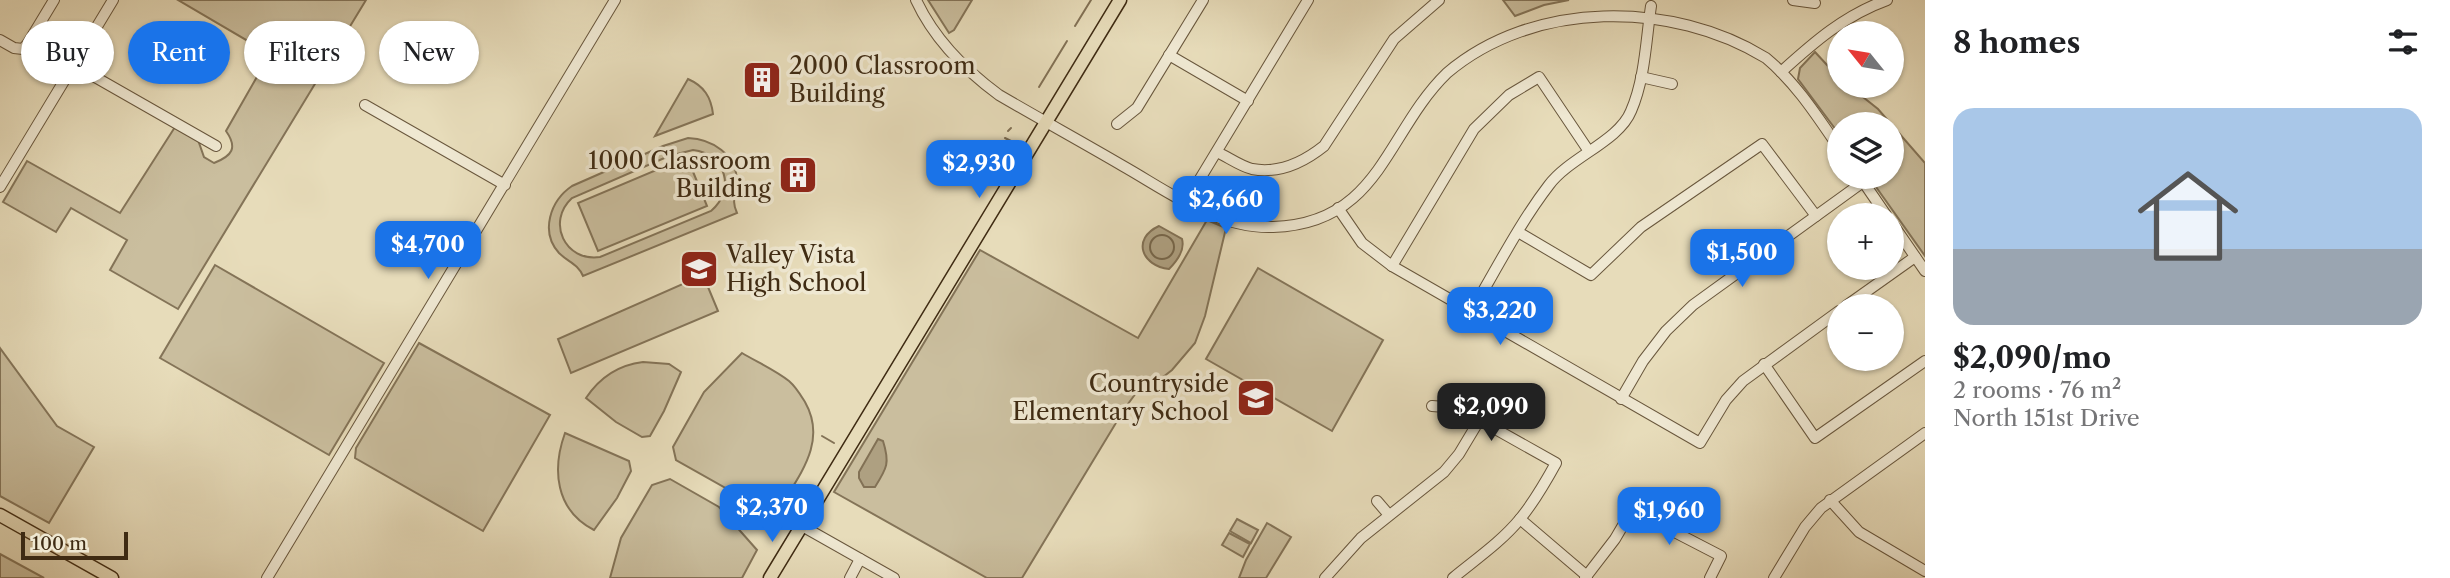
<!DOCTYPE html>
<html lang="en">
<head>
<meta charset="utf-8">
<style>
	body { margin:0; font-family:"Libre Caslon Text",serif; background:#f6f6f6; color:#202124; height:100vh; display:flex; flex-direction:column; font-size:26px; white-space:nowrap }
	* { box-sizing:border-box; margin:0 }
	p { font-size:23px; color:#757577 }
	.icon { flex:none; width:38px; height:38px; fill:none; stroke:currentColor; stroke-width:2; stroke-linecap:round; stroke-linejoin:round }
	.map { position:relative; flex:1; overflow:hidden }
	.side { display:flex; flex-direction:column; background:#fff; width:525px }
	.side>* { flex:none }
	.hud { position:absolute; left:21px; top:21px; width:665px; height:63px; display:flex; gap:14px }
	.needle { width:46px; rotate:300deg }
	.buttons { position:absolute; left:1827px; top:21px; display:grid; gap:14px }
	.buttons a { display:grid; place-items:center; width:77px; height:77px; border-radius:50%; background:#fff; box-shadow:0 2px 5px #0004; font-size:35px }
	.scale { position:absolute; left:21px; bottom:18px; width:107px; box-sizing:border-box; padding-left:7px; border:4px solid #3f2b13; border-top:0; font-size:19px; line-height:24px; white-space:nowrap; color:#3f2b13; -webkit-text-stroke:5px #efe8d2; paint-order:stroke }
	.price { position:absolute; translate:-50% -60px; padding:0 16px; border-radius:14px; background:#1a73e8; color:#fff; font-size:23px; line-height:46px; filter:drop-shadow(0 2px 4px #0008) }
	.price::after { content:''; position:absolute; left:50%; top:42px; width:21px; height:16px; margin-left:-10px; background:inherit; clip-path:polygon(0 0,100% 0,50% 100%) }
	.price.selected { background:#222; color:#fff }
	ul { padding:0; list-style:none }
	li { display:grid; align-content:center; gap:14px; height:371px; padding:0 28px }
	li span { display:grid; place-items:center; height:217px; border-radius:21px; color:#555 }
	li>.icon { margin-inline-start:auto }
	span .icon { width:126px; height:126px; fill:#fffc; stroke-width:1 }
	li b { font-size:30px }
	h2 { display:flex; justify-content:space-between; align-items:center; height:84px; padding:0 28px; font-size:30px }
	.tag { padding:0 24px; border-radius:32px; background:#fff; box-shadow:0 2px 5px #0004; font-size:24px; line-height:63px }
	.tag.selected { background:#1a73e8; color:#fff }
	main { display:flex; flex:1; min-height:0 }
	.map>svg:first-child { display:block }
	.green { fill:#cabe9e; stroke:#847458; stroke-width:2; fill-rule:evenodd }
	.water { fill:#aea081; stroke:#827155; stroke-width:2 }
	.lines { fill:none; stroke-linecap:round; stroke-linejoin:round }
	.shore { stroke:#76664a; stroke-width:2 }
	.stream { stroke:#827155; stroke-width:2 }
	.minor-casing { stroke:#69573d; stroke-width:12 }
	.major-casing { stroke:#3f2b13; stroke-width:15 }
	.minor { stroke:#efe8d2; stroke-width:10 }
	.major { stroke:#e7dcba; stroke-width:12 }
	.labels { text-anchor:middle; stroke-width:7; stroke-linejoin:round; paint-order:stroke }
	.poi-label { font-size:24px; fill:#3f2b13; stroke:#efe8d2; text-anchor:start }
</style>
</head>
<body>
<main>
<div class="map">
<svg width="1925" height="578" viewBox="0 0 1925 578">
	<rect width="100%" height="100%" fill="#e7dcba"/>
	<filter id="stains"><feTurbulence type="fractalNoise" baseFrequency=".00286" numOctaves="4"/><feColorMatrix values="0 0 0 0 .2 0 0 0 0 .09 0 0 0 0 .02 0 0 0 .5 -.17"/></filter>
	<radialGradient id="worn" r=".72"><stop offset=".6" stop-color="#630" stop-opacity="0"/><stop offset="1" stop-color="#630" stop-opacity=".3"/></radialGradient>
	<!-- green -->
	<g class="green">
		<path d="M178,0h188l-188,309 -68,-39 17,-30 -56,-32 -15,24 -53,-30 24,-41 93,52 55,-86 23,13 6,17 10,6c18,-7 24,-15 12,-32l44,-77z"/>
		<polygon points="928,0 972,0 954,30 949,33"/>
		<polygon points="1503,0 1569,0 1544,5 1515,16"/>
		<polygon points="1815,52 1839,78 1839,86 1849,86 1878,109 1925,163 1925,256 1869,177 1892,177 1892,124 1839,124 1839,134 1798,79 1800,68"/>
		<path d="M688,79c16,7 23,18 25,35l-58,22z"/>
		<path d="M688,138c24,1 48,16 49,43 1,15 -7,16 0,32l-154,63c-5,-12 -15,-14 -24,-23 -19,-21 -9,-52 13,-67l91,-40zM693,150c33,4 43,40 18,61l-111,46c-35,5 -54,-35 -28,-59l97,-42z"/>
		<polygon points="687,157 707,206 598,251 578,203"/>
		<polygon points="1207,220 1226,228 1205,316 1195,343 1172,370 1158,381 1139,389 1125,408 1022,578 987,578 834,492 980,250 1138,338"/>
		<polygon points="215,265 384,363 329,455 160,358"/>
		<polygon points="1258,268 1383,340 1332,431 1206,359"/>
		<polygon points="703,275 718,311 571,373 558,339"/>
		<polygon points="419,343 550,415 483,531 355,458 356,448"/>
		<polygon points="0,348 57,426 94,447 49,523 0,496"/>
		<path d="M742,353c15,9 33,17 47,28 7,6 11,13 16,21 21,37 -2,68 -21,99l-53,-10 -55,-31 -3,-13 31,-55z"/>
		<path d="M643,362l26,2 12,8 -17,39 -14,25 -8,1 -26,-15 -30,-24c14,-21 32,-33 57,-36z"/>
		<path d="M565,433l64,28 2,10 -14,27 -23,32c-39,-20 -42,-61 -29,-97z"/>
		<polygon points="670,479 719,507 757,550 742,578 610,578 621,538 652,485"/>
		<polygon points="1237,519 1258,530 1251,543 1230,531"/>
		<polygon points="1267,523 1291,537 1266,578 1239,578 1246,560"/>
		<polygon points="1229,533 1250,544 1243,557 1222,545"/>
		<polygon points="0,554 44,578 0,578"/>
	</g>
	<!-- water -->
	<g class="water">
		<path d="M1159,226l23,13c3,11 -5,22 -13,30 -27,-3 -38,-30 -10,-43z"/>
		<path d="M878,439l5,2c7,22 4,27 -8,46h-11l-5,-9v-6z"/>
	</g>
	<g class="lines">
		<!-- shore -->
		<circle class="shore" cx="1162" cy="247" r="12"/>
		<!-- stream -->
		<g class="stream">
			<polyline points="1075,26 1091,0"/>
			<polyline points="1039,87 1067,41"/>
			<polyline points="1008,131 1011,128"/>
			<polyline points="1005,138 1017,144"/>
			<polyline points="822,436 834,443"/>
		</g>
		<!-- minor casing -->
		<g class="minor-casing">
			<g id="minor">
				<path d="M916,0c18,39 49,70 83,95 41,24 83,47 124,71 46,26 94,63 150,61 107,-3 113,-95 174,-154 86,-73 225,-73 319,-15 30,25 51,58 73,90"/>
				<polyline points="1793,0 1815,3"/>
				<polyline points="0,40 14,48 23,49 28,43 54,0"/>
				<polyline points="1169,55 1248,101"/>
				<polyline points="74,65 216,146"/>
				<path d="M1781,72c33,-30 64,-57 106,-72"/>
				<polyline points="1641,77 1672,84"/>
				<polyline points="365,105 505,185"/>
				<polyline points="1117,124 1137,108 1203,0"/>
				<path d="M1217,152c11,5 23,14 35,17 27,5 52,-7 72,-23l70,-107 45,-39"/>
				<polyline points="1860,177 1886,215"/>
				<polyline points="0,187 113,0"/>
				<polyline points="1186,202 1308,0"/>
				<polyline points="1338,208 1362,243 1392,266 1700,443 1726,400 1743,381 1839,311"/>
				<polyline points="1892,223 1925,271"/>
				<polyline points="1518,232 1591,275 1641,227 1762,144 1816,216"/>
				<polyline points="1392,266 1474,129 1509,95 1539,77 1588,150"/>
				<polyline points="1846,306 1915,257"/>
				<path d="M1471,312c25,-42 48,-88 78,-127 21,-28 70,-44 82,-74 14,-32 15,-71 20,-105"/>
				<polyline points="1764,364 1815,438 1925,361"/>
				<polyline points="1621,399 1643,361 1666,331 1693,305 1863,182"/>
				<path d="M1432,406l26,2 98,55c-11,20 -22,39 -36,56 -19,23 -44,40 -67,59"/>
				<polyline points="1830,500 1859,532 1925,571"/>
				<polyline points="1377,501 1389,515"/>
				<polyline points="1520,519 1587,576"/>
				<polyline points="802,526 894,578"/>
				<polyline points="267,578 615,0"/>
				<polyline points="850,578 860,559"/>
				<polyline points="1325,578 1361,538 1444,472 1459,454 1480,419"/>
				<polyline points="1585,578 1615,539 1632,510 1721,556 1710,578"/>
				<polyline points="1774,578 1805,527 1821,508 1925,433"/>
			</g>
		</g>
		<!-- major casing -->
		<g class="major-casing">
			<g id="major">
				<polyline points="0,515 112,578"/>
				<polyline points="770,578 1120,0"/>
			</g>
		</g>
		<!-- minor -->
		<use href="#minor" class="minor"/>
		<!-- major -->
		<use href="#major" class="major"/>
	</g>
	<!-- icons -->
	<defs>
		<g id="building-square" transform="scale(2.0125)"><rect x="-9" y="-9" width="18" height="18" rx="4" fill="#8f2418" stroke="#efe8d2"/><path d="M-4-6H4V6H1V3H-1V6H-4ZM-2.5-4.3h1.7v1.8h-1.7ZM.8-4.3h1.7v1.8H.8ZM-2.5-1h1.7V.8h-1.7ZM.8-1h1.7V.8H.8Z" fill="#fff"/></g>
		<g id="school-square" transform="scale(2.0125)"><rect x="-9" y="-9" width="18" height="18" rx="4" fill="#8f2418" stroke="#efe8d2"/><path d="M0-5L7-2L0 1L-7-2ZM-4 1L0 2.5L4 1V4Q0 6-4 4Z" fill="#fff"/></g>
	</defs>
	<g fill-rule="evenodd">
		<use href="#building-square" x="762" y="80"/>
		<use href="#building-square" x="798" y="175"/>
		<use href="#school-square" x="699" y="269"/>
		<use href="#school-square" x="1256" y="398"/>
	</g>
	<g class="labels">
		<!-- poi labels -->
		<g class="poi-label">
			<text x="789" y="74">2000 Classroom<tspan x="789" dy="28">Building</tspan></text>
			<text x="771" y="169" text-anchor="end">1000 Classroom<tspan x="771" dy="28">Building</tspan></text>
			<text x="726" y="263">Valley Vista<tspan x="726" dy="28">High School</tspan></text>
			<text x="1229" y="392" text-anchor="end">Countryside<tspan x="1229" dy="28">Elementary School</tspan></text>
		</g>
	</g>
	<rect width="100%" height="100%" filter="url(#stains)"/>
	<rect width="100%" height="100%" fill="url(#worn)"/>
</svg>
<div class="buttons">
<a><svg class="needle" viewBox="-14 -14 28 28"><path d="M0-13l5 13h-10z" fill="#e53935"/><path d="M0 13l5-13h-10z" fill="#757577"/></svg></a>
<a><svg class="icon" aria-label="layers" viewBox="0 0 24 24"><path d="M12 4l9 5-9 5-9-5zM3 14l9 5 9-5"/></svg></a>
<a>+</a>
<a>−</a>
</div>
<div class="scale">100 m</div>
<b class="price" style="left:979px;top:200px">$2,930</b>
<b class="price" style="left:1226px;top:236px">$2,660</b>
<b class="price" style="left:428px;top:281px">$4,700</b>
<b class="price" style="left:1742px;top:289px">$1,500</b>
<b class="price" style="left:1500px;top:347px">$3,220</b>
<b class="price selected" style="left:1491px;top:443px">$2,090</b>
<b class="price" style="left:772px;top:544px">$2,370</b>
<b class="price" style="left:1669px;top:547px">$1,960</b>
<div class="hud">
<a class="tag">Buy</a>
<a class="tag selected">Rent</a>
<a class="tag">Filters</a>
<a class="tag">New</a>
</div>
</div>
<section class="side">
<h2>8 homes<svg class="icon" aria-label="filters" viewBox="0 0 24 24"><path d="M4 7h16M4 17h16"/><circle cx="9" cy="7" r="2"/><circle cx="15" cy="17" r="2"/></svg></h2>
<ul>
<li><span style="background:linear-gradient(#a9c7e8 65%,#9aa5b1 0)"><svg class="icon" aria-label="home" viewBox="0 0 24 24"><path d="M3 11l9-7 9 7M6 9v11h12V9"/></svg></span><div><b>$2,090/mo</b><p>2 rooms · 76 m²</p><p>North 151st Drive</p></div></li>
</ul>
</section>
</main>
</body>
</html>
